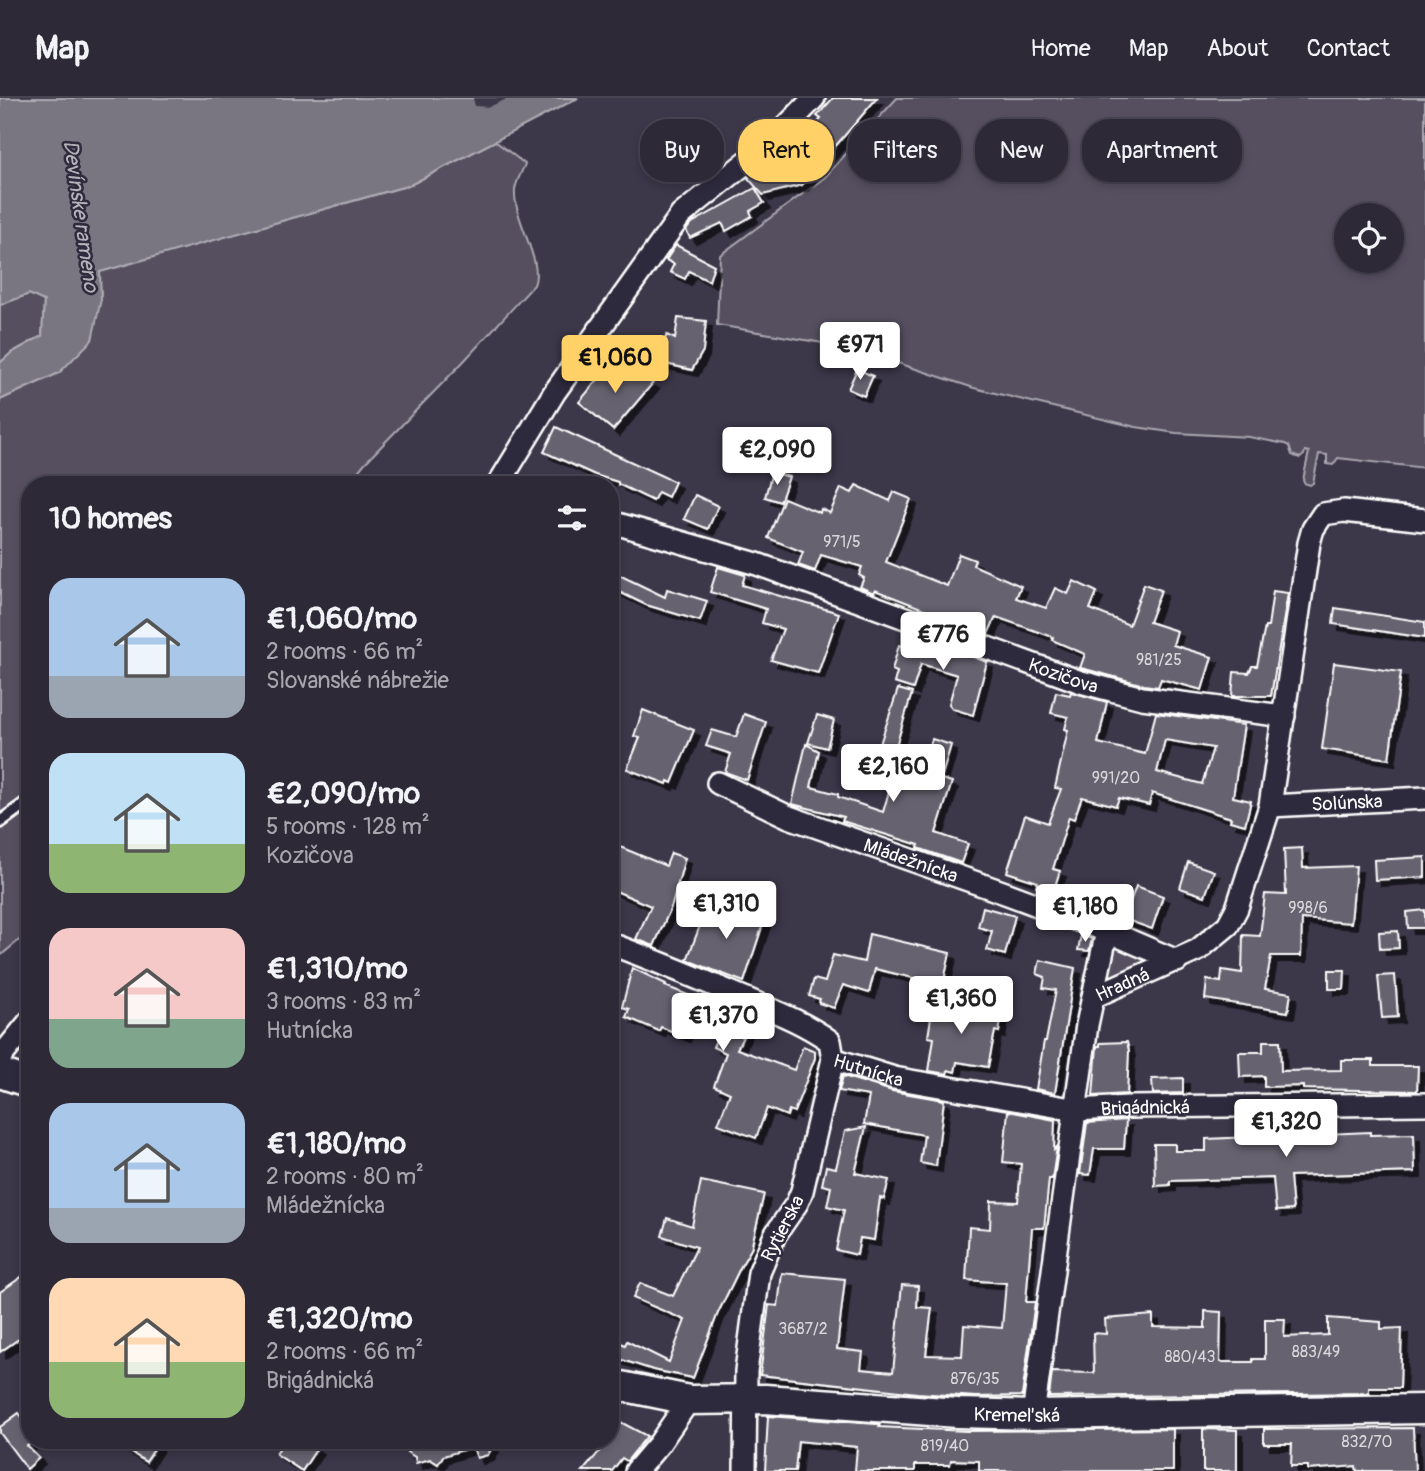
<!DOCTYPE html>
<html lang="en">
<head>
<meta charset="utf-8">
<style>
	body { margin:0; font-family:Pangolin,sans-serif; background:#393542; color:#f1f3f6; height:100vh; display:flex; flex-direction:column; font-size:26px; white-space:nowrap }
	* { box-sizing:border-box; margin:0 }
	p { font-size:23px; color:#a7a6ad }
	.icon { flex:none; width:38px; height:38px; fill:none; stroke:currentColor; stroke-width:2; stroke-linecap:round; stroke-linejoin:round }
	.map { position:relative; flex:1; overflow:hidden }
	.sheet { position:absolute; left:21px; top:378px; width:598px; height:973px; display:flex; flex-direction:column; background:#2d2937; border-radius:28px; box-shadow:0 4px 10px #0003,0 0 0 2px #484552 }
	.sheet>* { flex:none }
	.guide { position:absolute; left:640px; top:21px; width:665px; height:63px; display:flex; gap:14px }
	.buttons { position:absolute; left:1334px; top:105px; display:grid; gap:14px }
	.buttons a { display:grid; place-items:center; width:70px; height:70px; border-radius:50%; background:#2d2937; box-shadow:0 4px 10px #0003,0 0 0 2px #484552; font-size:35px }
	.price { position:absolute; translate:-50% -60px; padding:0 16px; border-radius:7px; background:#fff; color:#222; font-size:23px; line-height:46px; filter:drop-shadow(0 2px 4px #0008) }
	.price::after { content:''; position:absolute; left:50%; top:42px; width:21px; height:16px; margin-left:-10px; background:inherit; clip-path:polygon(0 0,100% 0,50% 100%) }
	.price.on { background:#ffd166; color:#111 }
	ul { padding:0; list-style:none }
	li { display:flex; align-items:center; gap:21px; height:175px; padding:0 28px }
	li span { display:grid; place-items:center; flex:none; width:196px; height:140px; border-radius:21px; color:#555 }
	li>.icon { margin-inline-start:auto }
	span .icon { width:84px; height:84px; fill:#fffc; stroke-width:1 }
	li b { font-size:30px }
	h2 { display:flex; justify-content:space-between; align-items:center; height:84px; padding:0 28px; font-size:30px }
	.chip { padding:0 24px; border-radius:28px; background:#2d2937; box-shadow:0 4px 10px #0003,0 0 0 2px #484552; font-size:24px; line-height:63px }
	.chip.on { background:#ffd166; color:#111 }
	header { display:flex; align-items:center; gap:42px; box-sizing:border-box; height:98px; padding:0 35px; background:#2d2937; border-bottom:2px solid #484552 }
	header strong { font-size:33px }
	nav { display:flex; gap:38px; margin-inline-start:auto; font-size:24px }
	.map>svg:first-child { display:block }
	.green { fill:#555060; stroke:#aaa8b0; stroke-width:2; fill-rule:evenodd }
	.water { fill:#797682; stroke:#afadb4; stroke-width:2 }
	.pier { fill:#3c3749 }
	.building { fill:#666270; stroke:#fff; stroke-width:2; fill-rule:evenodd; filter:url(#shadow) }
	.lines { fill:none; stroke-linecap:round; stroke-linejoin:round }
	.lane-casing { stroke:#fff; stroke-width:16 }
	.street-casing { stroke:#fff; stroke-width:26 }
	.secondary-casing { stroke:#fff; stroke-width:33 }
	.lane { stroke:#2f2a3d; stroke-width:10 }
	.street { stroke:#2f2a3d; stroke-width:21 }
	.secondary { stroke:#2f2a3d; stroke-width:28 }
	.labels { text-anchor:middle; stroke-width:5; stroke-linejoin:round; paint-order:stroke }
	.number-label { font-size:16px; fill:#d9d8db }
	.street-label { font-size:19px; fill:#fff; stroke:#2f2a3d }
	.water-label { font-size:21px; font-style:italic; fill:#b5b4ba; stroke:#2f2a3d }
</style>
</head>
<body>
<header>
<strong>Map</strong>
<nav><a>Home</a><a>Map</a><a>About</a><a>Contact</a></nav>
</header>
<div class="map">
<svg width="1425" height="1373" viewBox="0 0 1425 1373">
	<defs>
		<filter id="shadow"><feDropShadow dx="6" dy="6" stdDeviation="0" flood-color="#0009"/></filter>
	</defs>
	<rect width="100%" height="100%" fill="#3c3749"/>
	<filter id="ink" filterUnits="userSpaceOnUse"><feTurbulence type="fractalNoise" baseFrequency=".0143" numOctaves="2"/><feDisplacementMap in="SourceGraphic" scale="14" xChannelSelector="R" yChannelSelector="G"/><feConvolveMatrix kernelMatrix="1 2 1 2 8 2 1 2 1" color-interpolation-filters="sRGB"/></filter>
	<g filter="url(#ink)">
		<!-- green -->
		<g class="green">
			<path d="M897,0h528v370l-87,-10 -5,7 -6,-1v-9l-8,-1 -6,29 -3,2 -6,-2 -1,-3 6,-28 -4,-1 -1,4 -4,3 -8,-3 -3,-9 -4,-2 -36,-7 -73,-4 -40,-6 -162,-39 -122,-40 -135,-23 3,-70 104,-77zM1346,117h45v46h-45z"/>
			<path d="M495,43l30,23c-3,8 -9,17 -10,26 -2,29 29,72 19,95l-71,77 -99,102 -17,21h-317v446l-30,25v-556l59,-27 42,-74 -2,-27 311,-87z"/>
			<polygon points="29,196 44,203 42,238 11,255 0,265 0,207"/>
			<polygon points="1109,839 1147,857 1148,866 1101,884"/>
		</g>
		<!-- water -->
		<polygon class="water" points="0,0 578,0 410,87 100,174 101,201 92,242 59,275 0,302 0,265 11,255 42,238 44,203 29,196 0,207"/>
		<!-- pier -->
		<polygon class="pier" points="473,0 509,0 489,9 475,8"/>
		<!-- building -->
		<g class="building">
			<polygon points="833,0 877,0 802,87 763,97 748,80 762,68 770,76 821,21 817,18"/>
			<polygon points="755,90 764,105 750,113 752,118 726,133 722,125 690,140 686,132 692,125"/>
			<polygon points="676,147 714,167 709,183 689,173 685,181 670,174 674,166 666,162"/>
			<polygon points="678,220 706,223 703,253 692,272 653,263 667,237 675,241"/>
			<polygon points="610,267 653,285 613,332 579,304"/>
			<polygon points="857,271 873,278 864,298 848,291"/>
			<polygon points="556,329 675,384 668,399 658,394 653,403 618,386 618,384 595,377 544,354"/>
			<polygon points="772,374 789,379 780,404 765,399"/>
			<polygon points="856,387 890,403 894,394 911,401 886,464 947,488 959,456 975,462 973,467 1021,488 1016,500 1046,510 1055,490 1068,496 1074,483 1097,494 1090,511 1129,527 1144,486 1161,492 1149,524 1177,533 1173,547 1212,559 1202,592 1161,581 1158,589 1144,587 1085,571 1080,570 1085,556 1052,542 1053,539 996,519 988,536 875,492 874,495 860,489 864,480 859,477 862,469 821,457 815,473 798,467 803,454 768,440 784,400 820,415 821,411 830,415 841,390 852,395"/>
			<polygon points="695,397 718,408 708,431 684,421"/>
			<polygon points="718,469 745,477 742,487 839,515 818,575 771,562 783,531 762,525 766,511 710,494"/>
			<polygon points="611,473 665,499 667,491 707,503 700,523 646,507 611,490"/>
			<polygon points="1273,493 1288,495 1271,598 1232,598 1234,574 1249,575 1252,568 1257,568 1265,529 1268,529"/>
			<polygon points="1335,510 1425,524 1425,540 1333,526"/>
			<polygon points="927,542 987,564 973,617 953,611 949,606 957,577 921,566 913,591 894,585 897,574 892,572 899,547 923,554"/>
			<polygon points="1334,565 1401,574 1389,661 1322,651"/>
			<polygon points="898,591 912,595 895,651 880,646"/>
			<path d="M1056,594l14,3 1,-3 36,10 -9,41 47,11 11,-41 88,12 -11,72 18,4 -6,24 -15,-4 1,-3 -79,-25 -3,12 -30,-7 -3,8 -34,-9 -8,22 -5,-2 -16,52 7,2 -7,21 -17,-5 2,-5 -31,-10 18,-57 23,8 13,-34 -6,-1 13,-58 -3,-1 3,-12 -17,-4zM1165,642l48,8 -11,36 -45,-12z"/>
			<polygon points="643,612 694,632 672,685 668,683 667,686 627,671 640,640 634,638"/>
			<polygon points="744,616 766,624 747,682 725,674 731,656 706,648 712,632 736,639"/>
			<polygon points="817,617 834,622 827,650 808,645"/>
			<polygon points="932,641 951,647 941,681 952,684 936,735 968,746 961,765 918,750 919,747 842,723 844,719 792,706 806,646 819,653 811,689 838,696 838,699 883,714 895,673 920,680"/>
			<polygon points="620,749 666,768 671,755 685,760 672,807 654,848 636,841 651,808 611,791 611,773"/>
			<polygon points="1302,750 1303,770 1356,768 1351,825 1302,821 1301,858 1271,858 1265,891 1291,895 1288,914 1205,901 1207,882 1221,884 1222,872 1242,875 1243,837 1260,838 1265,796 1286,797 1284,751"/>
			<polygon points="1425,759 1425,779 1375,782 1374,762"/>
			<polygon points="1188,764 1214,773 1205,798 1180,790"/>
			<polygon points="1136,788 1163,798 1152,831 1124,821"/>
			<polygon points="709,804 749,819 750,816 765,820 744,884 687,862"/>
			<polygon points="983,809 1015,818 1005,857 987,852 992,833 978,829"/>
			<polygon points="1425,812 1425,830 1408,830 1407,814"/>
			<polygon points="1398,833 1399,850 1380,851 1379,834"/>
			<polygon points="869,836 950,855 943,887 875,871 869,895 843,887 834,910 819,905 820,901 809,898 814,881 825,884 833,857 864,864"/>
			<polygon points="1081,837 1092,841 1089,853 1078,852"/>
			<polygon points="1040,862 1075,870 1055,995 1036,991 1044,943 1046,943 1056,892 1043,890 1045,879 1037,876"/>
			<polygon points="632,870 666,886 665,888 751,922 737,951 794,972 803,948 815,953 815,960 794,1014 789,1012 787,1018 767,1010 756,1040 718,1026 730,995 714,988 726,955 713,949 718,937 690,925 684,938 661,929 659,933 626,919 629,911 622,909"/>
			<polygon points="1329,872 1345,872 1344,891 1329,891"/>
			<polygon points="1395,877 1398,919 1382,920 1378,878"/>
			<polygon points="934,900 966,905 965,911 1002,917 999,934 995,933 988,969 957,964 955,974 948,972 947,976 929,973 934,940 928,939"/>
			<polygon points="1263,943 1280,943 1281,973 1341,972 1341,962 1373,962 1373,968 1418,968 1417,993 1303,991 1303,988 1264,989 1264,978 1240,979 1239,954 1263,954"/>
			<polygon points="1127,944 1129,953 1127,996 1093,998 1097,948 1100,948 1100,945"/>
			<polygon points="843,978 892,993 944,1002 936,1068 920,1065 924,1037 864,1026 869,998 839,993"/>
			<polygon points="1183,980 1183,995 1153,996 1152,981"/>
			<polygon points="1008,1013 1055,1022 1054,1052 1057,1049 1052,1081 1049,1081 1044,1130 1032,1130 1026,1204 1035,1204 1022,1298 976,1299 917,1295 760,1277 769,1207 778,1208 782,1175 845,1181 837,1251 863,1254 861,1271 893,1274 902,1187 918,1188 917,1209 932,1210 926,1257 962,1258 964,1227 1002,1230 1006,1185 966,1182 969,1129 990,1131 991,1103 1018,1104 1021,1066 1003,1064"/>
			<polygon points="1126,1022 1124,1051 1094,1051 1090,1077 1080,1076 1087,1025"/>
			<polygon points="866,1029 855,1075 889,1082 884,1101 880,1100 874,1142 860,1140 857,1157 836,1152 844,1112 827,1108 831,1089 822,1087 826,1068 836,1070 845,1033"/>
			<polygon points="1370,1034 1370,1037 1414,1036 1415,1074 1290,1078 1293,1112 1276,1113 1273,1080 1170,1083 1170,1087 1155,1088 1154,1046 1175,1046 1175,1053 1206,1053 1206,1041"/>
			<polygon points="701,1083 764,1096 751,1151 741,1168 718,1215 693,1280 653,1272 613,1259 619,1244 625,1247 627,1243 669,1264 685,1222 633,1200 640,1185 673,1198 697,1149 662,1138 667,1120 692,1128"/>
			<polygon points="30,1173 30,1233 0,1254 0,1194"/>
			<polygon points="1205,1213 1221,1214 1220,1264 1253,1264 1253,1261 1265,1261 1265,1221 1285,1221 1284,1239 1328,1237 1328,1220 1381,1224 1381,1231 1402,1230 1400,1290 1369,1290 1369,1295 1049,1299 1052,1274 1094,1275 1093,1235 1106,1236 1105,1221 1153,1217 1153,1229 1205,1230"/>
			<polygon points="19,1315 30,1329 30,1346 27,1348 39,1360 27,1371 0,1335 0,1329"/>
			<polygon points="768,1318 876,1326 880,1326 879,1329 968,1333 1173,1331 1173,1373 979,1373 979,1363 951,1362 950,1367 915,1367 915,1373 855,1373 857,1349 798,1343 795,1373 765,1373"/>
			<polygon points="611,1319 647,1338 627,1363 622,1360 612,1373 583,1373 599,1354 581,1342 611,1342"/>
			<polygon points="1413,1330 1415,1373 1357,1373 1356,1368 1308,1372 1308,1368 1291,1368 1292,1346 1264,1346 1264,1331"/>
			<polygon points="1203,1331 1237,1332 1237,1373 1203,1373"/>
			<polygon points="112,1342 160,1342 146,1364"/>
			<polygon points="284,1342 305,1342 317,1350 302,1373 276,1356"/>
			<polygon points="404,1342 496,1342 488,1357 477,1360 473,1349 443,1358 438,1366 430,1361 416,1365 415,1359 407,1354"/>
		</g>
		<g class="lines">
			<!-- lane casing -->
			<g class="lane-casing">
				<polyline id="lane" points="0,724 30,702"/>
			</g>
			<!-- street casing -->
			<g class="street-casing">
				<g id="street">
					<polyline points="498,387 554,295 681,117 770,45 814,0"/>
					<path id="s1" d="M611,424l146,42 324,118 61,16 142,18"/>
					<path id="s2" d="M718,685l71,34 219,77 99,37 70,30"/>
					<path id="s3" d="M1270,708l155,-8"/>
					<path d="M611,846c43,16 84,33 126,51 32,14 65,26 93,46l3,18 -31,132 -5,12 -22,32 -16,38 -13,98 -1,100"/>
					<path id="s4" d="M1093,899l105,-47 30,-25 9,-17 33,-102 39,-263 4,-14 10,-15 21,-3 81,9"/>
					<polyline points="0,960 30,923"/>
					<path id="s5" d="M833,961l61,19 183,32 51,-3 297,-3"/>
					<polyline points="1033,1317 1087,927 1107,833"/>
					<polyline points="636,1373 659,1346 689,1302"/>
				</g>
			</g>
			<!-- secondary casing -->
			<g class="secondary-casing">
				<g id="secondary">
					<polyline points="0,975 30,985"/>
					<path id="s6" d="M611,1286l78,16 76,-1 193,14 75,2 392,-6"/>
				</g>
			</g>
			<!-- lane -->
			<use href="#lane" class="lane"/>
			<!-- street -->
			<use href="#street" class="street"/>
			<!-- secondary -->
			<use href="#secondary" class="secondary"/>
		</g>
	</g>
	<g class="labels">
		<!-- number labels -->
		<g class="number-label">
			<text x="842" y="449">971/5</text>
			<text x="1159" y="567">981/25</text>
			<text x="1116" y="685">991/20</text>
			<text x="1308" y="815">998/6</text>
			<text x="803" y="1236">3687/2</text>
			<text x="1316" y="1259">883/49</text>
			<text x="1190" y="1264">880/43</text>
			<text x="975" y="1286">876/35</text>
			<text x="1367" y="1349">832/70</text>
			<text x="945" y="1353">819/40</text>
		</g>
		<!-- street labels -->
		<g class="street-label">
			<text dy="7" stroke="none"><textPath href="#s1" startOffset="478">Kozičova</textPath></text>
			<text dy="7" stroke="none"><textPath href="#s3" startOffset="77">Solúnska</textPath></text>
			<text dy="7" stroke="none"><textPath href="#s2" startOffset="208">Mládežnícka</textPath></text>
			<text dy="7" stroke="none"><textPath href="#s4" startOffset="32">Hradná</textPath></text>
			<text dy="7" stroke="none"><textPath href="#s5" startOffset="37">Hutnícka</textPath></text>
			<text dy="7" stroke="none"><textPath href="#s5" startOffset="318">Brigádnická</textPath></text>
			<text transform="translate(782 1130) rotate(-63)" y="7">Rytierska</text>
			<text dy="7" stroke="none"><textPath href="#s6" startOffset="408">Kremeľská</textPath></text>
		</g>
		<!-- water labels -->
		<g class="water-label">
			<text transform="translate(81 118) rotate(82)" y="7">Devínske rameno</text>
		</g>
	</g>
</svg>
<div class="buttons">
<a><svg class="icon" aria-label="locate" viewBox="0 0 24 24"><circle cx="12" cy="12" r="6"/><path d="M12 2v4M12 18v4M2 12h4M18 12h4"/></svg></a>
</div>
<b class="price" style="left:860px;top:284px">€971</b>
<b class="price on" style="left:615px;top:297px">€1,060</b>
<b class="price" style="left:777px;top:389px">€2,090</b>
<b class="price" style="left:943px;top:574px">€776</b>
<b class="price" style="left:893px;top:706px">€2,160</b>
<b class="price" style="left:726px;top:843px">€1,310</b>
<b class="price" style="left:1085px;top:846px">€1,180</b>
<b class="price" style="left:961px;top:938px">€1,360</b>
<b class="price" style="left:723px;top:955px">€1,370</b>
<b class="price" style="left:1286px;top:1061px">€1,320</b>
<div class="guide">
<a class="chip">Buy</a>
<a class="chip on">Rent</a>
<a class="chip">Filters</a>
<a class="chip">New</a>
<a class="chip">Apartment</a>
</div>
<section class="sheet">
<h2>10 homes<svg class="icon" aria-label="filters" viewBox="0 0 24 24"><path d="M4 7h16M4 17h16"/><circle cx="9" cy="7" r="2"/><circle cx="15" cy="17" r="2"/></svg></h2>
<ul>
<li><span style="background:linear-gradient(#a9c7e8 70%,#9aa5b1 0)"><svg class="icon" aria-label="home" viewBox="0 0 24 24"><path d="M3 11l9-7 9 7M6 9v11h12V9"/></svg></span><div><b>€1,060/mo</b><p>2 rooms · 66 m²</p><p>Slovanské nábrežie</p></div></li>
<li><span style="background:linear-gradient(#bfe0f5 65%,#8fb573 0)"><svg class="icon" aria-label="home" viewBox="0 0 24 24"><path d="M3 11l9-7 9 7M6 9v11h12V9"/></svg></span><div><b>€2,090/mo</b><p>5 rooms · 128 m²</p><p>Kozičova</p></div></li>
<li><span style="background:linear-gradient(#f6c9c9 65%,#7fa58c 0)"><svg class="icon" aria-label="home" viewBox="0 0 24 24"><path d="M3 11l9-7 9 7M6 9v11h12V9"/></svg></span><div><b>€1,310/mo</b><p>3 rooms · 83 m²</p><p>Hutnícka</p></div></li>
<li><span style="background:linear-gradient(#a9c7e8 75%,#9aa5b1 0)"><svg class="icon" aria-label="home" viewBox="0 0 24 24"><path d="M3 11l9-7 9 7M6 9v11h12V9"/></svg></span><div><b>€1,180/mo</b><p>2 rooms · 80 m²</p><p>Mládežnícka</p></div></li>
<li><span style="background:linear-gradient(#ffd9b3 60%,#8fb573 0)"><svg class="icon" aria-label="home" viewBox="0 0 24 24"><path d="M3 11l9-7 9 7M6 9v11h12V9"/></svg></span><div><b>€1,320/mo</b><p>2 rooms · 66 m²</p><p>Brigádnická</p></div></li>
</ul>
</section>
</div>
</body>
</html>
